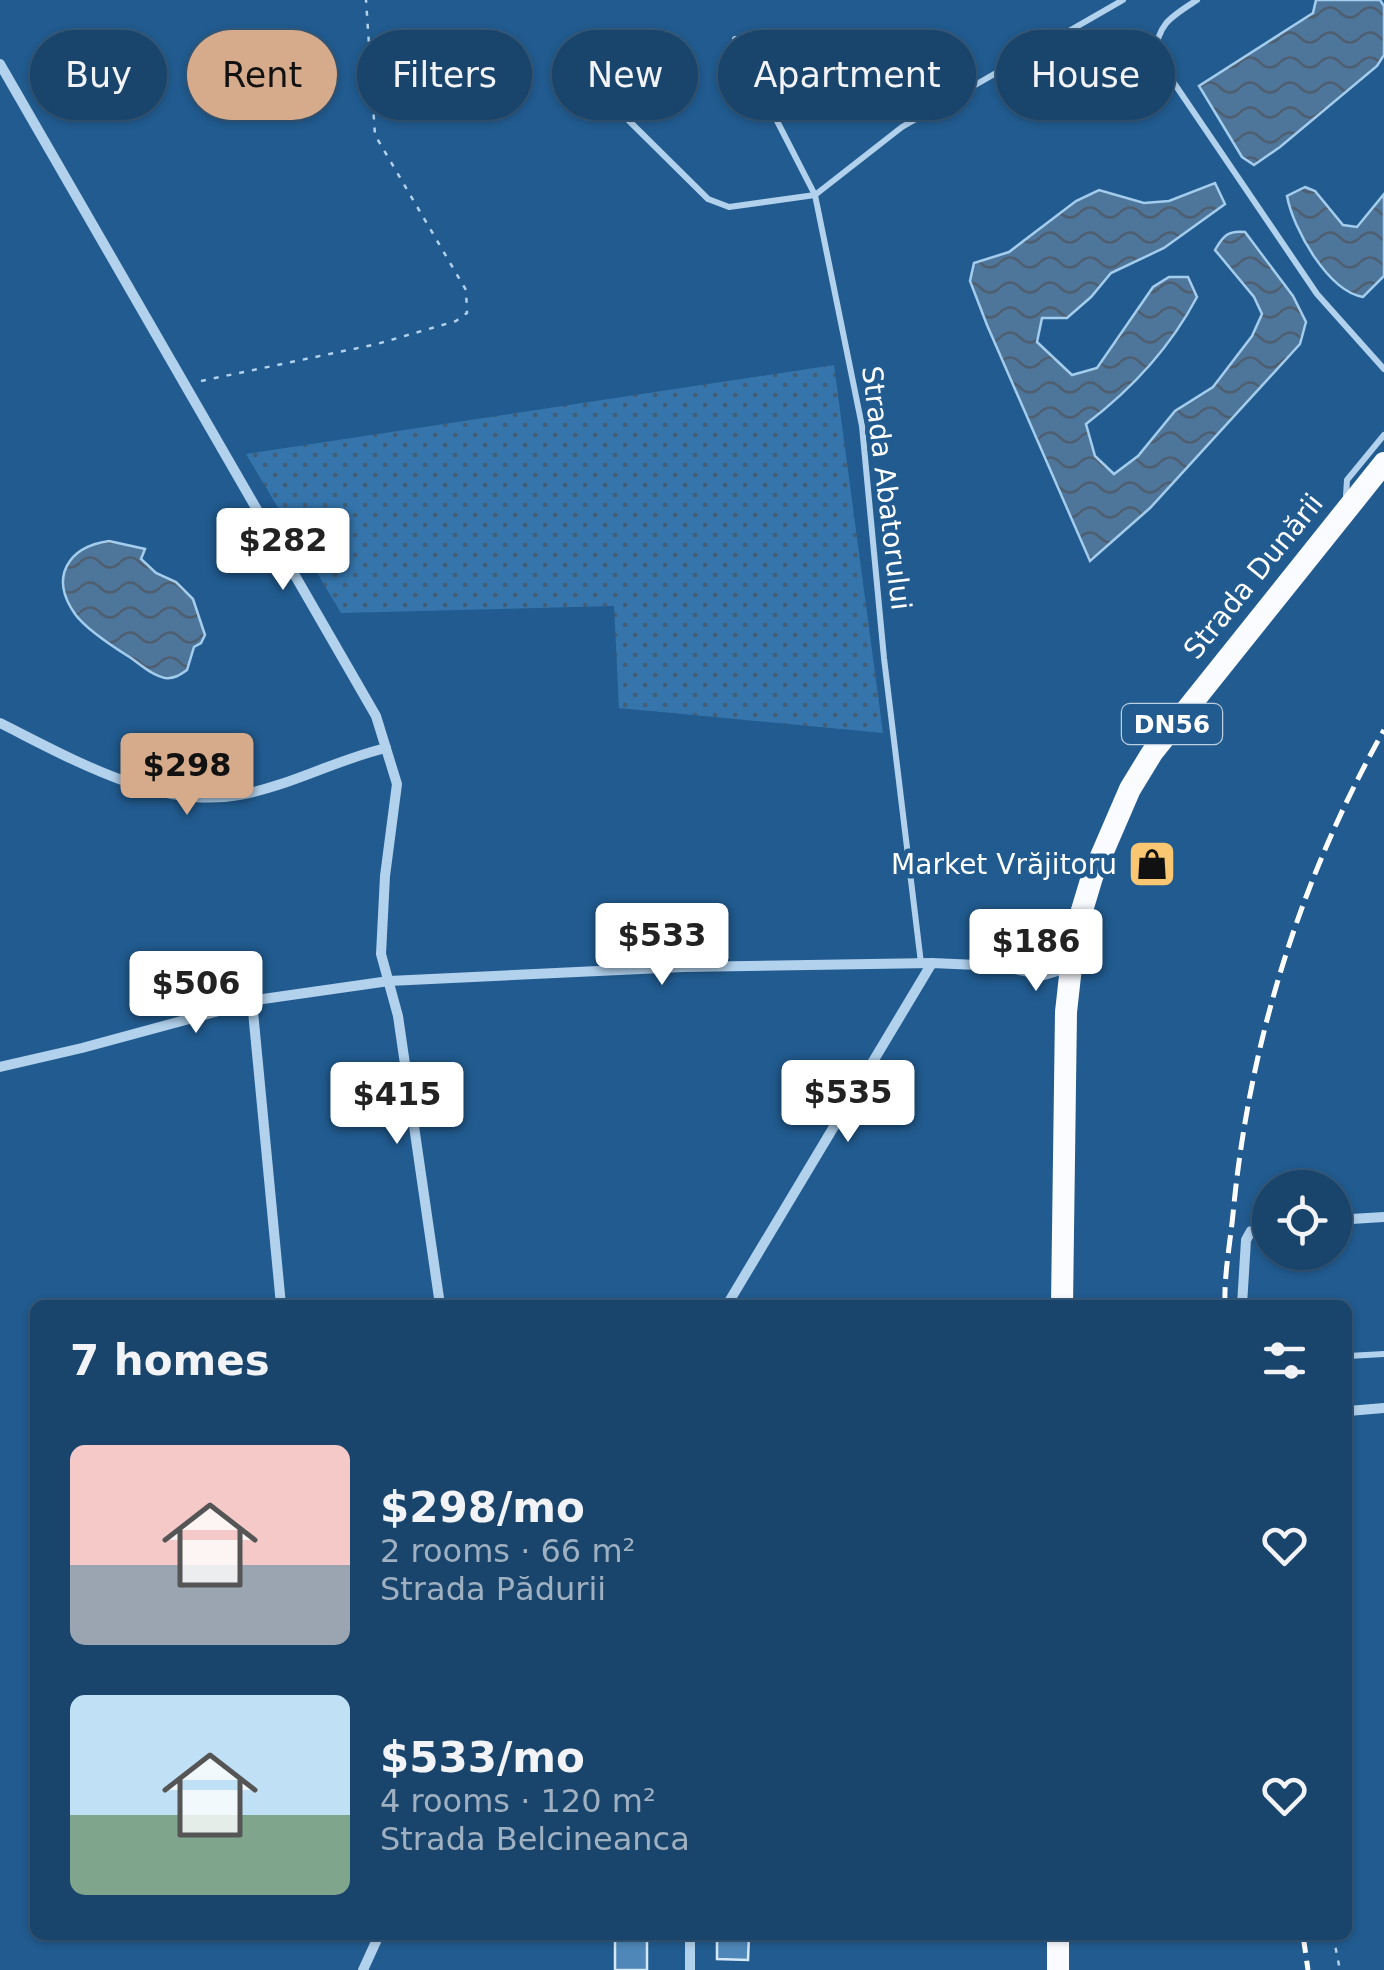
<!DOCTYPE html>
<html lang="en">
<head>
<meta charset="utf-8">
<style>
	body { margin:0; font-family:"DejaVu Sans",sans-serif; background:#264e73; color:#f1f3f6; height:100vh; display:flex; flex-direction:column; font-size:38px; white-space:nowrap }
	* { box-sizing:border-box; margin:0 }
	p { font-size:32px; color:#9fb0c1 }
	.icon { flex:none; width:55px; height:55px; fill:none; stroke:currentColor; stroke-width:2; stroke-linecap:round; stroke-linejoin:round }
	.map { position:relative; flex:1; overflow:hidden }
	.drawer { position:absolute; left:30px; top:1300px; width:1322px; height:640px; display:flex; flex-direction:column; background:#19446b; border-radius:15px; box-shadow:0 2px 8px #0004,0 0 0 2px #375c7e }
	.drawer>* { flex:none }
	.guide { position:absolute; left:30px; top:30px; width:1325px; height:90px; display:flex; gap:20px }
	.buttons { position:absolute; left:1252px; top:1170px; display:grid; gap:20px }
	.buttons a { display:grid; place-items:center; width:100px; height:100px; border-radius:50%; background:#19446b; box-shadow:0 2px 8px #0004,0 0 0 2px #375c7e; font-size:50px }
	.price { position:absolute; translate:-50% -85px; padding:0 22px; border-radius:10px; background:#fff; color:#222; font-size:32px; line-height:65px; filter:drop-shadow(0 2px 5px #0008) }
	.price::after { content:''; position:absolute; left:50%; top:60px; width:30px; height:22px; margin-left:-15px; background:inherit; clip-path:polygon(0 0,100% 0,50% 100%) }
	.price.current { background:#d6ab8b; color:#111 }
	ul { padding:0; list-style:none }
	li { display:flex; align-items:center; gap:30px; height:250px; padding:0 40px }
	li span { display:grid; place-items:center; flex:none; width:280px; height:200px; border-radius:15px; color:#555 }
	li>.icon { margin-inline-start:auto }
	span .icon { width:120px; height:120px; fill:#fffc; stroke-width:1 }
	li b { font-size:42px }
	h2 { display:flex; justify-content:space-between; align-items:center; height:120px; padding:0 40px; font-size:42px }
	.pill { padding:0 35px; border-radius:45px; background:#19446b; box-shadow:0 2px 8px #0004,0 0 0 2px #375c7e; font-size:35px; line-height:90px }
	.pill.current { background:#d6ab8b; color:#111 }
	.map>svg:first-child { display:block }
	.green { fill:url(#green-dots) }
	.water { fill:url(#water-waves); stroke:#a4cded; stroke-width:2.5 }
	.building { fill:#4e87b8; stroke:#d6e9f9; stroke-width:2.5 }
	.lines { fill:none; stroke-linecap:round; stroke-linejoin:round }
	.path { stroke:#b1d1ec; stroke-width:2.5; stroke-dasharray:5 8; stroke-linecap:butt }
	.service { stroke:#b1d1ec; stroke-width:6 }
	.minor { stroke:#b1d1ec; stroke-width:10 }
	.trunk { stroke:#fafcff; stroke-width:22 }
	.rail { stroke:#fff; stroke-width:5; stroke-dasharray:18 8; stroke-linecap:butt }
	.labels { text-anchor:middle; stroke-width:9; stroke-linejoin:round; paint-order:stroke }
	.shield { fill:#215b8f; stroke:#bccedd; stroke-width:2.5 }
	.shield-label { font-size:25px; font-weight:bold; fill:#fff }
	.street-label { font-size:28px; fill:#fff; stroke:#215b8f }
	.poi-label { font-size:28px; fill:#fff; stroke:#215b8f; text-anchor:end }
</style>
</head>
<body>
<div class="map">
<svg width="1384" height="1970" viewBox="0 0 1384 1970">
	<defs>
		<pattern id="green-dots" width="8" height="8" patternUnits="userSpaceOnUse" patternTransform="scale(2.5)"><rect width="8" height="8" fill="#3575ac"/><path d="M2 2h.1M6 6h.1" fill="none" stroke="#425e77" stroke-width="1.8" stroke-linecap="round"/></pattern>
		<pattern id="water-waves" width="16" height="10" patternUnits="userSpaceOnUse" patternTransform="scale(2.5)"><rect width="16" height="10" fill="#4e769b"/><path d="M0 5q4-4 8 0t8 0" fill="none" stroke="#4d5f70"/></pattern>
	</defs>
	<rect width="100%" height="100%" fill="#215b8f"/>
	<!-- green -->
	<polygon class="green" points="834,365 883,733 619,708 614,606 341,613 246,454"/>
	<!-- water -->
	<g class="water">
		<polygon points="1316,0 1380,0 1384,6 1384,55 1377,66 1280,147 1254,165 1242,157 1199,86 1313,13"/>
		<path d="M1215,183l10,21 -61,44 -53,25 -20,24 -24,21h-25l-5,24 35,33 25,-7 56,-81 16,-10h19l9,20c-27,51 -65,92 -111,127l9,32 19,18 24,-18 37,-45 38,-24 39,-51 10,-22 -8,-17 -39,-47c8,-14 13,-20 30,-18l48,64 13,26 -6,22 -150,164 -60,53 -103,-236 -17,-44 4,-18 35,-11 67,-51 23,-11 45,13 25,-2z"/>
		<path d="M1305,187l10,4 28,34 14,2 27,-33v82l-21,21c-35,-6 -70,-68 -76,-101z"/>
		<path d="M109,541l36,8 -4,10 15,14 20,9 17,17 12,36 -4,8 -7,4 -7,23c-7,5 -13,9 -22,8 -12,-2 -24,-13 -34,-20 -16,-10 -46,-30 -56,-44 -26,-37 -7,-67 34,-73z"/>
	</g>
	<!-- building -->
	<g class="building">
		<rect x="615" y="1935" width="32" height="35"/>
		<polygon points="717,1935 749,1935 748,1960 717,1959"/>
	</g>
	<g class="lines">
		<!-- path -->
		<g class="path">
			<polyline points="201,381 377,344 456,321 467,313 466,290 375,135 366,0"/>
			<polyline points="1333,1935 1340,1970"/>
		</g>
		<!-- service -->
		<g class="service">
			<path d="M1197,0c-26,17 -39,23 -42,55l162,239 67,75"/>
			<polyline points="735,39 815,195 862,426 884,658 921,963"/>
			<polyline points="608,100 708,199 729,207 815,195 902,127 1123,0"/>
			<polyline points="1346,496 1347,480 1384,435"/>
			<polyline points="1348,1356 1384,1354"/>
		</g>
		<!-- minor -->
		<g class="minor">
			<polyline points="0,64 376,716 397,784 385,876 381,954 398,1016 440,1305"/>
			<path d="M0,723c70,35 159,87 239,72 51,-9 96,-35 147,-47"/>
			<polyline points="1006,964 1045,954 1069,966"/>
			<polyline points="252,1001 281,1305"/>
			<polyline points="0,1067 82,1048 263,999 389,981 683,967 932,963 1000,966 1044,975 1071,967"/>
			<polyline points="1335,1220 1384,1217"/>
			<polyline points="727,1305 932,963"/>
			<polyline points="1242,1305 1246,1240 1251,1231 1270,1226"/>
			<polyline points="1348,1411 1384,1408"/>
			<polyline points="363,1970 379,1935"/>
			<polyline points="690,1970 690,1935"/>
		</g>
		<!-- trunk -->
		<g class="trunk">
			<polyline points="1062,1305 1066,1012 1071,967 1080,917 1092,877 1130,789 1152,753 1384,463"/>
			<polyline points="1058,1970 1058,1935"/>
		</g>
		<!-- rail -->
		<g class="rail">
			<path d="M1225,1305c-1,-30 5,-61 8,-91 16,-171 67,-335 151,-484"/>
			<polyline points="1303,1935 1308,1970"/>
		</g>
	</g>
	<!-- icons -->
	<defs>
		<g id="shop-square" transform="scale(2.5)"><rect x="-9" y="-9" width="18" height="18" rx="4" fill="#f9c672" stroke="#215b8f"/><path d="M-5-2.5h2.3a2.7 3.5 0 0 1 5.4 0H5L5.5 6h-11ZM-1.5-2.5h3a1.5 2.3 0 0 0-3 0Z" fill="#111"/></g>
	</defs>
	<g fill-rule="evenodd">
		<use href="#shop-square" x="1152" y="864"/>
	</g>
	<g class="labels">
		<!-- shield labels -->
		<rect class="shield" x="1122" y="704" width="100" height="40" rx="8"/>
		<g class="shield-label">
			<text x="1172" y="733">DN56</text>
		</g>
		<!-- street labels -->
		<g class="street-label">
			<text transform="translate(887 488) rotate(83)" y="10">Strada Abatorului</text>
			<text transform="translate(1253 576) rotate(-51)" y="10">Strada Dunării</text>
		</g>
		<!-- poi labels -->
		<g class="poi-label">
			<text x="1117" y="874">Market Vrăjitoru</text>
		</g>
	</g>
</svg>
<div class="buttons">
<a><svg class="icon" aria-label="locate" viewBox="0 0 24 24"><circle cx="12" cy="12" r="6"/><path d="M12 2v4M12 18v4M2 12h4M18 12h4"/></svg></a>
</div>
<b class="price" style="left:283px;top:593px">$282</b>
<b class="price current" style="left:187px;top:818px">$298</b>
<b class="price" style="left:662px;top:988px">$533</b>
<b class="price" style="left:1036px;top:994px">$186</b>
<b class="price" style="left:196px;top:1036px">$506</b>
<b class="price" style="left:848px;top:1145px">$535</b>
<b class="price" style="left:397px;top:1147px">$415</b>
<div class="guide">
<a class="pill">Buy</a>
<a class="pill current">Rent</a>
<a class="pill">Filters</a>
<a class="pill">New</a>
<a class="pill">Apartment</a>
<a class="pill">House</a>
</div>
<section class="drawer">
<h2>7 homes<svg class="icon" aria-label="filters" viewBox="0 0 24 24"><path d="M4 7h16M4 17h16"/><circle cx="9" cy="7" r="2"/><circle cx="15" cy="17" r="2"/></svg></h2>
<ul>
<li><span style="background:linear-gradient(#f6c9c9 60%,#9aa5b1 0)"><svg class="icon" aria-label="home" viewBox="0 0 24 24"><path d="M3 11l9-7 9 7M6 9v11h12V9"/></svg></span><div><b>$298/mo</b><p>2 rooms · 66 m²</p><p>Strada Pădurii</p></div><svg class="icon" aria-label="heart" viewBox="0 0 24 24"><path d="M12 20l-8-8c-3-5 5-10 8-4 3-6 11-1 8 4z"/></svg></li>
<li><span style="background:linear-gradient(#bfe0f5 60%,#7fa58c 0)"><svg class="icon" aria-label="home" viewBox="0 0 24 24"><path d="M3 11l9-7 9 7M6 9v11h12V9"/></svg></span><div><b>$533/mo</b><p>4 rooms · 120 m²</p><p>Strada Belcineanca</p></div><svg class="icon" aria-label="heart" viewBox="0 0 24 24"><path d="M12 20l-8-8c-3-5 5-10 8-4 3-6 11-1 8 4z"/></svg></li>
</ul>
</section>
</div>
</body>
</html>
